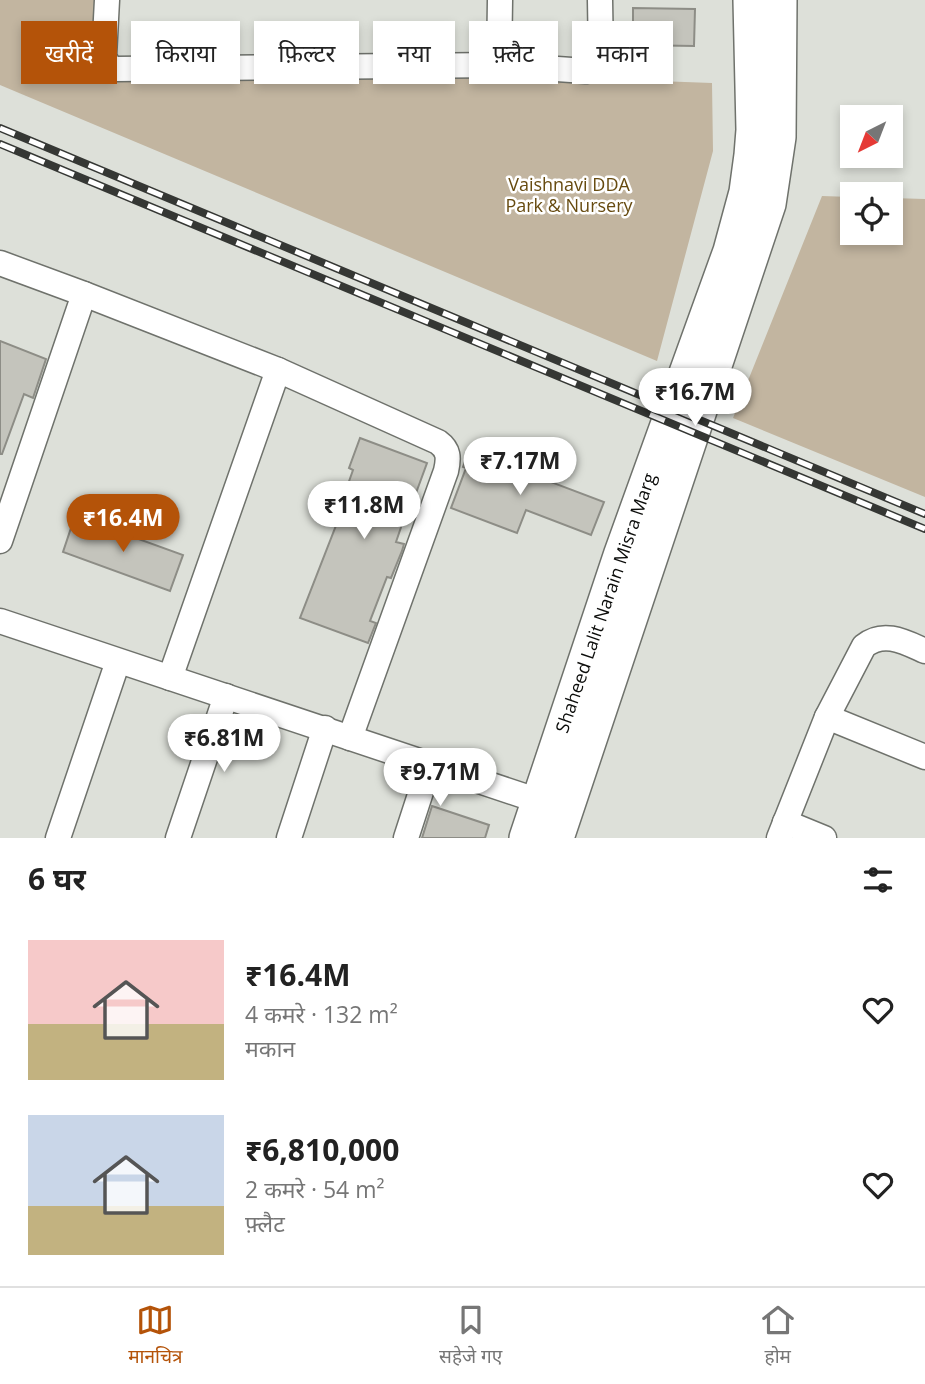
<!DOCTYPE html>
<html lang="hi">
<head>
<meta charset="utf-8">
<style>
	body { margin:0; font-family:"Open Sans","Noto Sans Devanagari",sans-serif; background:#f6f6f6; color:#222; height:100vh; display:flex; flex-direction:column; font-size:26px; white-space:nowrap }
	* { box-sizing:border-box; margin:0 }
	p { font-size:23px; color:#767676 }
	.icon { flex:none; width:38px; height:38px; fill:none; stroke:currentColor; stroke-width:2; stroke-linecap:round; stroke-linejoin:round }
	.map { position:relative; height:838px; overflow:hidden }
	.sheet { display:flex; flex-direction:column; background:#fff; flex:1 }
	.sheet>* { flex:none }
	.hud { position:absolute; left:21px; top:21px; width:884px; height:63px; display:flex; gap:14px }
	.needle { width:46px; rotate:222deg }
	.fabs { position:absolute; left:840px; top:105px; display:grid; gap:14px }
	.fabs a { display:grid; place-items:center; width:63px; height:63px; border-radius:0px; background:#fff; box-shadow:0 4px 10px #0003; font-size:35px }
	.price { position:absolute; translate:-50% -60px; padding:0 16px; border-radius:24px; background:#fff; color:#222; font-size:23px; line-height:46px; filter:drop-shadow(0 2px 4px #0008) }
	.price::after { content:''; position:absolute; left:50%; top:42px; width:21px; height:16px; margin-left:-10px; background:inherit; clip-path:polygon(0 0,100% 0,50% 100%) }
	.price.on { background:#b45309; color:#fff }
	ul { padding:0; list-style:none }
	li { display:flex; align-items:center; gap:21px; height:175px; padding:0 28px }
	li span { display:grid; place-items:center; flex:none; width:196px; height:140px; border-radius:0px; color:#555 }
	li>.icon { margin-inline-start:auto }
	span .icon { width:84px; height:84px; fill:#fffc; stroke-width:1 }
	li b { font-size:30px }
	h2 { display:flex; justify-content:space-between; align-items:center; height:84px; padding:0 28px; font-size:30px }
	.chip { padding:0 24px; border-radius:0px; background:#fff; box-shadow:0 4px 10px #0003; font-size:24px; line-height:63px }
	.chip.on { background:#b45309; color:#fff }
	.menu { display:flex; justify-content:space-around; align-items:center; height:98px; border-top:2px solid #e0e0e0; background:#fff; font-size:19px; color:#767676 }
	.menu a { display:grid; justify-items:center; gap:4px }
	.menu .on { color:#b45309 }
	.map>svg:first-child { display:block }
	.green { fill:#c2b5a0 }
	.building { fill:#c4c4bc; stroke:#8d8d86; stroke-width:2 }
	.lines { fill:none; stroke-linecap:round; stroke-linejoin:round }
	.street-casing { stroke:#6f726c; stroke-width:27 }
	.secondary-casing { stroke:#6f726c; stroke-width:36 }
	.street { stroke:#fff; stroke-width:24 }
	.secondary { stroke:#fff; stroke-width:33 }
	.rail-casing { stroke:#353734; stroke-width:8 }
	.rail { stroke:#fff; stroke-width:5; stroke-dasharray:16; stroke-linecap:butt }
	.labels { text-anchor:middle; stroke-width:5; stroke-linejoin:round; paint-order:stroke }
	.park-label { font-size:18px; fill:#674b10; stroke:#fff }
	.street-label { font-size:18px; fill:#0b0c0a; stroke:#fff }
</style>
</head>
<body>
<div class="map">
<svg width="925" height="838" viewBox="0 0 925 838">
	<rect width="100%" height="100%" fill="#dde0d9"/>
	<!-- green -->
	<g class="green">
		<polygon points="0,0 102,0 106,61 712,83 713,151 657,361 0,85"/>
		<polygon points="822,196 852,197 852,233 891,233 891,198 925,199 925,497 733,418"/>
	</g>
	<!-- building -->
	<g class="building">
		<polygon points="633,8 695,9 694,46 633,45"/>
		<polygon points="0,341 46,359 33,398 24,394 2,454 0,454"/>
		<polygon points="360,438 427,463 416,493 413,492 396,542 404,544 402,551 391,578 387,577 370,621 376,623 368,643 300,618 344,505 341,504 353,470 349,468"/>
		<polygon points="469,451 604,502 591,535 526,510 517,533 451,508 466,468 463,467"/>
		<polygon points="75,516 183,555 170,591 63,552"/>
		<polygon points="432,806 489,825 485,838 422,838"/>
	</g>
	<g class="lines">
		<!-- street casing -->
		<g class="street-casing">
			<g id="street">
				<path d="M107,0l-3,56 5,11 7,2 383,-4 87,6c9,-2 12,-4 15,-13l-1,-58"/>
				<polyline points="499,65 500,0"/>
				<polyline points="0,263 84,294 278,370 170,678"/>
				<path d="M278,370l160,72c11,8 11,16 8,29l-96,267"/>
				<polyline points="0,541 84,294"/>
				<polyline points="0,621 554,806"/>
				<polyline points="827,717 925,757"/>
				<polyline points="785,822 824,838"/>
				<polyline points="58,838 118,661"/>
				<polyline points="178,838 226,696"/>
				<polyline points="289,838 325,728"/>
				<polyline points="406,838 430,764"/>
				<path d="M779,838l48,-121 37,-71c20,-16 41,-4 61,5"/>
			</g>
		</g>
		<!-- secondary casing -->
		<g class="secondary-casing">
			<g id="secondary">
				<polyline points="526,838 621,553 730,251 746,192 751,155 753,130 750,0"/>
				<polyline points="557,838 769,204 779,137 780,0"/>
			</g>
		</g>
		<!-- street -->
		<use href="#street" class="street"/>
		<!-- secondary -->
		<use href="#secondary" class="secondary"/>
		<!-- rail casing -->
		<g class="rail-casing">
			<g id="rail">
				<polyline points="0,128 925,514"/>
				<polyline points="0,144 925,529"/>
			</g>
		</g>
		<!-- rail -->
		<use href="#rail" class="rail"/>
	</g>
	<g class="labels">
		<!-- park labels -->
		<g class="park-label">
			<text x="569" y="191">Vaishnavi DDA<tspan x="569" dy="21">Park &amp; Nursery</tspan></text>
		</g>
		<!-- street labels -->
		<g class="street-label">
			<text transform="translate(606 603) rotate(-71)" y="6">Shaheed Lalit Narain Misra Marg</text>
		</g>
	</g>
</svg>
<div class="fabs">
<a><svg class="needle" viewBox="-14 -14 28 28"><path d="M0-13l5 13h-10z" fill="#e53935"/><path d="M0 13l5-13h-10z" fill="#767676"/></svg></a>
<a><svg class="icon" aria-label="locate" viewBox="0 0 24 24"><circle cx="12" cy="12" r="6"/><path d="M12 2v4M12 18v4M2 12h4M18 12h4"/></svg></a>
</div>
<b class="price" style="left:695px;top:428px">₹16.7M</b>
<b class="price" style="left:520px;top:497px">₹7.17M</b>
<b class="price" style="left:364px;top:541px">₹11.8M</b>
<b class="price on" style="left:123px;top:554px">₹16.4M</b>
<b class="price" style="left:224px;top:774px">₹6.81M</b>
<b class="price" style="left:440px;top:808px">₹9.71M</b>
<div class="hud">
<a class="chip on">खरीदें</a>
<a class="chip">किराया</a>
<a class="chip">फ़िल्टर</a>
<a class="chip">नया</a>
<a class="chip">फ़्लैट</a>
<a class="chip">मकान</a>
</div>
</div>
<section class="sheet">
<h2>6 घर<svg class="icon" aria-label="filters" viewBox="0 0 24 24"><path d="M4 7h16M4 17h16"/><circle cx="9" cy="7" r="2"/><circle cx="15" cy="17" r="2"/></svg></h2>
<ul>
<li><span style="background:linear-gradient(#f6c9c9 60%,#c2b280 0)"><svg class="icon" aria-label="home" viewBox="0 0 24 24"><path d="M3 11l9-7 9 7M6 9v11h12V9"/></svg></span><div><b>₹16.4M</b><p>4 कमरे · 132 m²</p><p>मकान</p></div><svg class="icon" aria-label="heart" viewBox="0 0 24 24"><path d="M12 20l-8-8c-3-5 5-10 8-4 3-6 11-1 8 4z"/></svg></li>
<li><span style="background:linear-gradient(#c9d6e8 65%,#c2b280 0)"><svg class="icon" aria-label="home" viewBox="0 0 24 24"><path d="M3 11l9-7 9 7M6 9v11h12V9"/></svg></span><div><b>₹6,810,000</b><p>2 कमरे · 54 m²</p><p>फ़्लैट</p></div><svg class="icon" aria-label="heart" viewBox="0 0 24 24"><path d="M12 20l-8-8c-3-5 5-10 8-4 3-6 11-1 8 4z"/></svg></li>
</ul>
</section>
<nav class="menu">
<a class="on"><svg class="icon" aria-label="map" viewBox="0 0 24 24"><path d="M3 6l6-2 6 2 6-2v14l-6 2-6-2-6 2zM9 4v14M15 6v14"/></svg>मानचित्र</a>
<a><svg class="icon" aria-label="saved" viewBox="0 0 24 24"><path d="M7 4h10v16l-5-4-5 4z"/></svg>सहेजे गए</a>
<a><svg class="icon" aria-label="home" viewBox="0 0 24 24"><path d="M3 11l9-7 9 7M6 9v11h12V9"/></svg>होम</a>
</nav>
</body>
</html>
